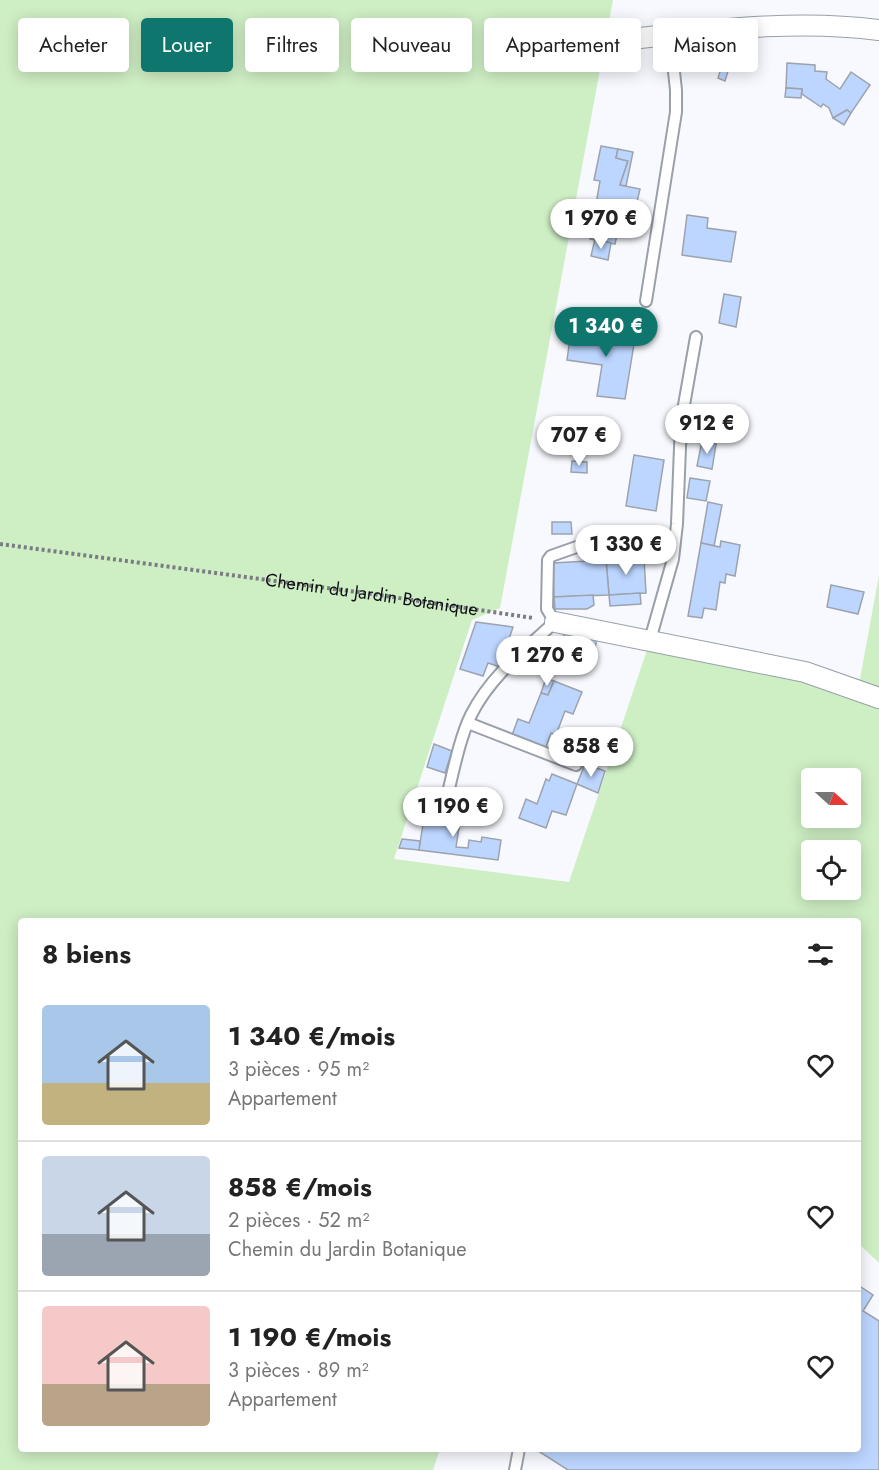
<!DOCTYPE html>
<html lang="fr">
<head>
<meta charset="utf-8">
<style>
	body { margin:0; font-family:Jost,sans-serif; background:#f2f2f2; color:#222; height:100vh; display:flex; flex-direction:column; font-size:22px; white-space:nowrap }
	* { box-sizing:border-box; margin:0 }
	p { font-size:20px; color:#767676 }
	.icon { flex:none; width:33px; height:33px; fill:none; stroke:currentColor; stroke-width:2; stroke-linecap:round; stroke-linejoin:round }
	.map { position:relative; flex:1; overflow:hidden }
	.sheet { position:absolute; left:18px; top:918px; width:843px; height:534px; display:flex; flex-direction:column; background:#fff; border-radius:6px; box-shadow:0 3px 15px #0003 }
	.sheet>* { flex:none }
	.hud { position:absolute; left:18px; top:18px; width:843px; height:54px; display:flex; gap:12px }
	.needle { width:39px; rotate:111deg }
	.fabs { position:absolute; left:801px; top:768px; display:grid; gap:12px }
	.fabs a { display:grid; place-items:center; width:60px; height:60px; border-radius:6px; background:#fff; box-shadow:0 3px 15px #0003; font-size:30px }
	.price { position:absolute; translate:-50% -51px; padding:0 14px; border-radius:21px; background:#fff; color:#222; font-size:20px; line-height:39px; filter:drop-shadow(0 2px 3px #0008) }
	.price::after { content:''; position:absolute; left:50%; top:36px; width:18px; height:14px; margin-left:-9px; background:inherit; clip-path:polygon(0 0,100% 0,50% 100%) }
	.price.current { background:#0f766e; color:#fff }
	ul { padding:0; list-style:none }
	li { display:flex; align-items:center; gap:18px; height:150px; padding:0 24px }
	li+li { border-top:2px solid #e0e0e0 }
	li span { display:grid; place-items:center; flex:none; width:168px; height:120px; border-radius:6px; color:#555 }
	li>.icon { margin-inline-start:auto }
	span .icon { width:72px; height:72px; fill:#fffc; stroke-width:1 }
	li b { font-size:26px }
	h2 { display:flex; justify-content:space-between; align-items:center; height:72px; padding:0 24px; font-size:26px }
	.chip { padding:0 21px; border-radius:6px; background:#fff; box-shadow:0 3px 15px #0003; font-size:21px; line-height:54px }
	.chip.current { background:#0f766e; color:#fff }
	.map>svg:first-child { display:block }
	.green { fill:#ceeec4; fill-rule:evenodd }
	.building { fill:#bdd6ff; stroke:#9ca3ad; stroke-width:1.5 }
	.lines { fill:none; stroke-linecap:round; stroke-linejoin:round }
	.lane-casing { stroke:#99a0aa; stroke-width:14 }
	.street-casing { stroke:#99a0aa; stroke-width:22 }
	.path { stroke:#7a7c81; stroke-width:4; stroke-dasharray:3 3; stroke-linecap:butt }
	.lane { stroke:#fff; stroke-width:10 }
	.street { stroke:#fff; stroke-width:20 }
	.labels { text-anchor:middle; stroke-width:6; stroke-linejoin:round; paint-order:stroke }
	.street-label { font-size:18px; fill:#0e1014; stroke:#fff }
</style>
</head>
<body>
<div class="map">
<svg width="879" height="1470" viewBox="0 0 879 1470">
	<rect width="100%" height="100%" fill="#f7f9fe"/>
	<!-- green -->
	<path class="green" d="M0,0h613l-113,608 -28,12 -78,239 175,23 79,-235 212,32 19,-104v688l-21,-20v-322h-837v528h419l-7,21h-433zM812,778h38v40h-38zM812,850h38v40h-38z"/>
	<!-- building -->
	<g class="building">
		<polygon points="787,63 815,65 815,71 827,72 826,79 840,89 851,72 870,85 851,113 847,110 833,118 829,108 823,104 821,107 802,94 802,89 786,88"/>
		<polygon points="722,65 729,68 725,81 718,78"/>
		<polygon points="786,88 802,89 801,98 785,97"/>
		<polygon points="847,110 851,113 844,125 833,118"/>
		<polygon points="601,146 618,149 616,158 628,161 620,185 640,189 633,219 621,216 615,244 590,239 600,181 594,180"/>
		<polygon points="618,149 633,152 626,186 620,185 628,161 616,158"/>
		<polygon points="687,215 708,218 707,228 736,232 731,262 682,255"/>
		<polygon points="595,239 611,243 608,260 591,256"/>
		<polygon points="724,294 741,297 736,327 719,323"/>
		<polygon points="607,328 636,332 625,399 597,396 602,365 567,360 571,331 596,334 595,337 606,339"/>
		<polygon points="702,441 716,444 712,469 697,466"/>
		<polygon points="569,444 580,445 579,456 568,454"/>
		<polygon points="634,455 664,460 656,511 626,506"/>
		<polygon points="572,461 587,462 587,473 571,472"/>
		<polygon points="690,478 710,481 706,501 687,498"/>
		<polygon points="708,502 722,505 714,546 701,543"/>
		<polygon points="552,522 571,522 572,534 552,534"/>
		<polygon points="659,528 661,562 645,563 643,529"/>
		<polygon points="643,529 644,558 620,559 618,530"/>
		<polygon points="721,541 740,545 735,576 726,574 725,583 720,582 716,610 704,608 702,618 688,616 701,543 720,547"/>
		<polygon points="644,558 646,593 609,595 606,560"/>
		<polygon points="606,560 609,595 554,597 553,563"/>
		<polygon points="831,585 864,592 858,614 827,607"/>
		<polygon points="640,593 641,604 610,606 609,595"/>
		<polygon points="593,595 594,605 587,609 555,609 554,597"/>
		<polygon points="476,622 513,627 507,645 504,644 502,651 504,652 500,667 488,663 483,676 460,669"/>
		<polygon points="564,634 597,638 595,649 562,642"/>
		<polygon points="546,678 554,681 548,695 541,693"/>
		<polygon points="554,681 582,692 573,714 565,711 556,735 551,733 546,747 512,735 518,719 529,723 541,693 548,695"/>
		<polygon points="434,744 452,751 445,773 427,767"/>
		<polygon points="585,764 605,771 598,793 577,784"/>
		<polygon points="552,774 577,784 566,815 552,811 546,828 519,818 526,799 537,804 546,779 549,781"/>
		<polygon points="425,811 461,815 456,847 468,848 469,840 481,842 482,837 501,840 498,860 419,850"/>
		<polygon points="402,839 420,841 419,850 399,848"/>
		<polygon points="858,1285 873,1295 863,1311 879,1321 879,1470 568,1470 535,1449 858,1449"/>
	</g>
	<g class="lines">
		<!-- lane casing -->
		<g class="lane-casing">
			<g id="lane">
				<polyline points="646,301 676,112 676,90 670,35"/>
				<polyline points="650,640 673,559 677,524 681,422 696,337"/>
				<polyline points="468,723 576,765"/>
				<path d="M445,805c7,-27 14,-66 26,-90 19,-38 53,-65 84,-93l-8,-13 1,-49 3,-4 51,-18"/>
				<polyline points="515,1470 519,1449"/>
			</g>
		</g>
		<!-- street casing -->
		<g class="street-casing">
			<g id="street">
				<path d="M612,41c88,-9 178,-23 267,-11"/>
				<polyline points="555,622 805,672 879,698"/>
			</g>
		</g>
		<!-- path -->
		<path class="path" id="s1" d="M0,544l372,50 161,24"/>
		<!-- lane -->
		<use href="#lane" class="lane"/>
		<!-- street -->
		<use href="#street" class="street"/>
	</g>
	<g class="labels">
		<!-- street labels -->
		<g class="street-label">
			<text dy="6" stroke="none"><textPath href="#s1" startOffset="375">Chemin du Jardin Botanique</textPath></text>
		</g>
	</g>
</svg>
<div class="fabs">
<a><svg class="needle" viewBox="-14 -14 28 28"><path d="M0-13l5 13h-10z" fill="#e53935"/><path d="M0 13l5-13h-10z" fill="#767676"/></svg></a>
<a><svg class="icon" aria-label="locate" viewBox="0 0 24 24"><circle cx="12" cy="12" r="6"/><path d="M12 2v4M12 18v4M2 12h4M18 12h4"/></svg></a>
</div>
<b class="price" style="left:601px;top:250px">1 970 €</b>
<b class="price current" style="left:606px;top:358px">1 340 €</b>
<b class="price" style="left:707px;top:455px">912 €</b>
<b class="price" style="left:579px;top:467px">707 €</b>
<b class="price" style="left:626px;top:576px">1 330 €</b>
<b class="price" style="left:547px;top:687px">1 270 €</b>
<b class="price" style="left:591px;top:778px">858 €</b>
<b class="price" style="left:453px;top:838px">1 190 €</b>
<div class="hud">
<a class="chip">Acheter</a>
<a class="chip current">Louer</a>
<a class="chip">Filtres</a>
<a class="chip">Nouveau</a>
<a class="chip">Appartement</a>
<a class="chip">Maison</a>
</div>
<section class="sheet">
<h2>8 biens<svg class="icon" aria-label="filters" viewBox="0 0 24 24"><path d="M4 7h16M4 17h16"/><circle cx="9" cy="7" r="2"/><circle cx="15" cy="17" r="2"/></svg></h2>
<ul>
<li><span style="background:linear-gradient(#a9c7e8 65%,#c2b280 0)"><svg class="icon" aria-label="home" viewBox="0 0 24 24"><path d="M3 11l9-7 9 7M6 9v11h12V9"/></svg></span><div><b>1 340 €/mois</b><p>3 pièces · 95 m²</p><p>Appartement</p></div><svg class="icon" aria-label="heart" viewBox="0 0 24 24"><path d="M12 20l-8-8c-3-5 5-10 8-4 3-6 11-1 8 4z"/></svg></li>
<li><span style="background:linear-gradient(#c9d6e8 65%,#9aa5b1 0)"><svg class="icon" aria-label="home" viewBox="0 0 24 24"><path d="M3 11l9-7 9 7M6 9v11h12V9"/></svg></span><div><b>858 €/mois</b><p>2 pièces · 52 m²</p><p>Chemin du Jardin Botanique</p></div><svg class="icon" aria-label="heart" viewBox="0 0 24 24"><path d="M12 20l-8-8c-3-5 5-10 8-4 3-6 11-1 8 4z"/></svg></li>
<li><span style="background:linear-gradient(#f6c9c9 65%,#b9a48a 0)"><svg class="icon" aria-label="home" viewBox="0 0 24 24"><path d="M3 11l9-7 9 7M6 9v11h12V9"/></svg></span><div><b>1 190 €/mois</b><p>3 pièces · 89 m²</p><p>Appartement</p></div><svg class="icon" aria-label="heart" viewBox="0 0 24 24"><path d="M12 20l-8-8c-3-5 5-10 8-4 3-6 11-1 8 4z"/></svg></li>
</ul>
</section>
</div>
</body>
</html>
